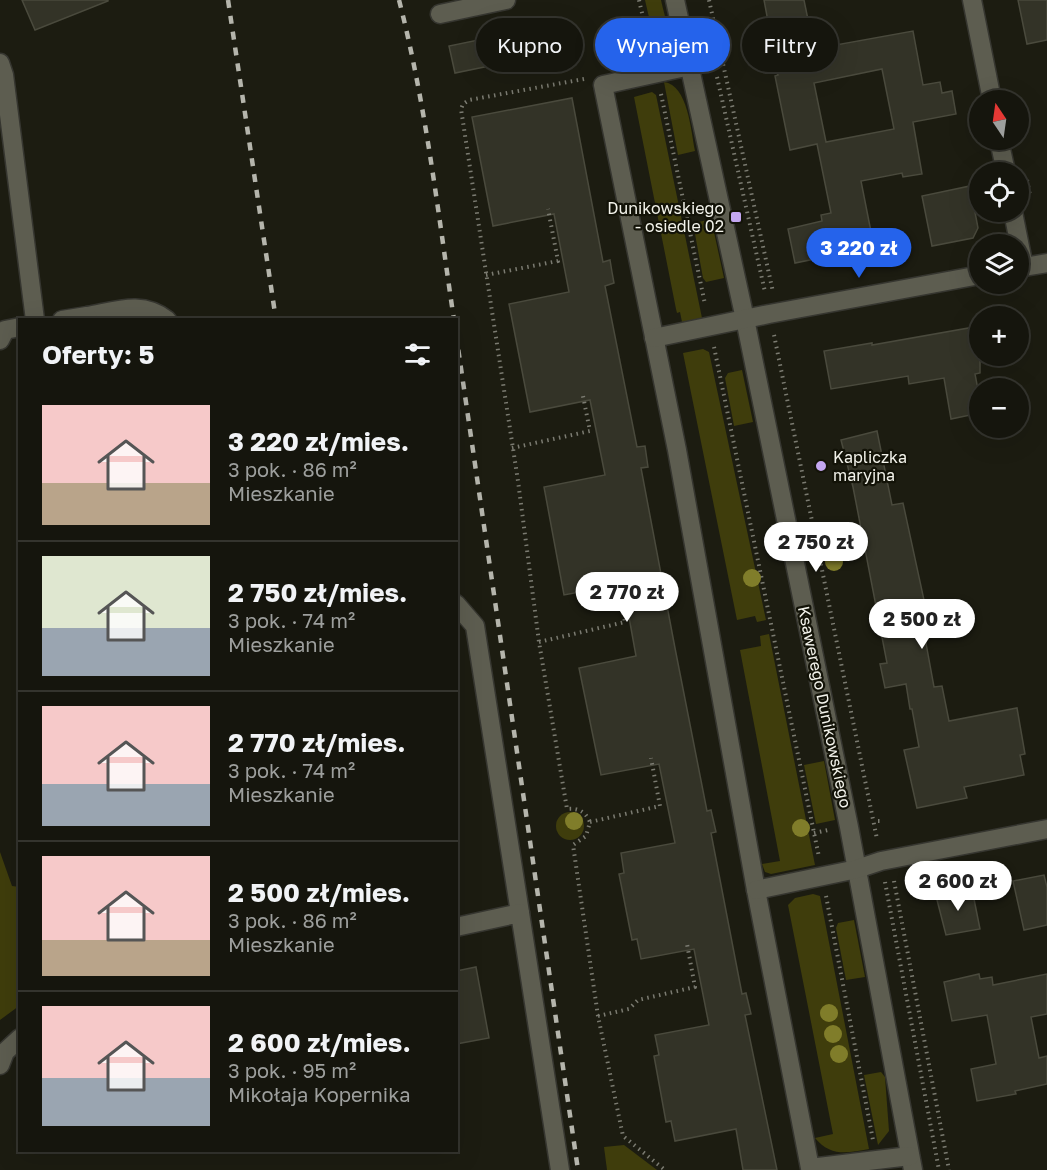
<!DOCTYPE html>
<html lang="pl">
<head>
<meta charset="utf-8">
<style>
	body { margin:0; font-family:"Golos Text",sans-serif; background:#1e1e16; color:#f1f3f6; height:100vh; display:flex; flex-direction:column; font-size:22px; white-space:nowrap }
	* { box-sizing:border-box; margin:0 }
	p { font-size:20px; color:#9d9f9d }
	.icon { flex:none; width:33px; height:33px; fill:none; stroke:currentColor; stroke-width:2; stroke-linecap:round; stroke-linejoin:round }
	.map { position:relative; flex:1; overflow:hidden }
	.drawer { position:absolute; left:18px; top:318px; width:440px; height:834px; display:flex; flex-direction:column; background:#15150d; border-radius:0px; box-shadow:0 6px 24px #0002,0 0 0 2px #34342e }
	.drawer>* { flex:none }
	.banner { position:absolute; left:476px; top:18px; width:482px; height:54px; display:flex; gap:12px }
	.needle { width:39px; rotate:347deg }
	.buttons { position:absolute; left:969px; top:90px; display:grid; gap:12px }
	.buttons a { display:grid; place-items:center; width:60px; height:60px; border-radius:50%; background:#15150d; box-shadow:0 6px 24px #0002,0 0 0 2px #34342e; font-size:30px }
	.price { position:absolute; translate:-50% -51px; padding:0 14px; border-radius:21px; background:#fff; color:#222; font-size:20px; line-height:39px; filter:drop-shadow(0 2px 3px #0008) }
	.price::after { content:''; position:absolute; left:50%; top:36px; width:18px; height:14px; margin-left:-9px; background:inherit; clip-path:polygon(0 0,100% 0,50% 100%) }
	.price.current { background:#2563eb; color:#fff }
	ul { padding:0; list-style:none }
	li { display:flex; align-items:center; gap:18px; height:150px; padding:0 24px }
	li+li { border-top:2px solid #34342e }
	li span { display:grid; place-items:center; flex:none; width:168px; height:120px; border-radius:0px; color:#555 }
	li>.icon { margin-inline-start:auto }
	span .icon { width:72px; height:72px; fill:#fffc; stroke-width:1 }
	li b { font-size:26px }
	h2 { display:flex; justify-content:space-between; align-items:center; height:72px; padding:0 24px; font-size:26px }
	.tag { padding:0 21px; border-radius:27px; background:#15150d; box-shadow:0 6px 24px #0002,0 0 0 2px #34342e; font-size:21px; line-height:54px }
	.tag.current { background:#2563eb; color:#fff }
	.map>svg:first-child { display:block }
	.green { fill:#3f3d0c }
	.building { fill:#333327; stroke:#4a4a3d; stroke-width:1.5; fill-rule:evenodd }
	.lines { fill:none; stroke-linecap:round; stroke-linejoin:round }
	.minor-casing { stroke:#363630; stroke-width:21 }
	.path { stroke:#7b7b71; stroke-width:4; stroke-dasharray:1.5 4.5; stroke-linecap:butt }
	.minor { stroke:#5d5d50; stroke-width:18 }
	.rail { stroke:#b5b5ac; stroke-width:4.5; stroke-dasharray:8 8; stroke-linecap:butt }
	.tree { fill:#807d2a }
	.poi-dot { fill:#c4a7f1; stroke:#131308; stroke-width:2 }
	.labels { text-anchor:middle; stroke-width:4.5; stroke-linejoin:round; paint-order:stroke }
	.poi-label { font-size:16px; fill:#f3f3eb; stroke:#131308; text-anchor:end }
	.street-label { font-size:16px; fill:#f3f3eb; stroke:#131308 }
</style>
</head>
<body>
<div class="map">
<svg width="1047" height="1170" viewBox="0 0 1047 1170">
	<rect width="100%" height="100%" fill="#1c1c11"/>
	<!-- green -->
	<g class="green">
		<path d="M645,0h16c4,20 16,45 -2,61z"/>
		<path d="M664,82c24,3 27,49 31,69l-17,4z"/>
		<polygon points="652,92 656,95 702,318 682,322 680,312 677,313 676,309 634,97"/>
		<polygon points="708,220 712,223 724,278 706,282 703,278 693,223"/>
		<polygon points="703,349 709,352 766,620 757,622 755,616 737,620 683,353"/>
		<polygon points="742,370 753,422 734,426 725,378 728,373"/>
		<polygon points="769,634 815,865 771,874 765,872 762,864 780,861 740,650 761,646 760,636"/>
		<polygon points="824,761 835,820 816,824 804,765"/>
		<circle cx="570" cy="826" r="14"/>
		<polygon points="0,852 12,886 20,887 19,1006 0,1020"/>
		<path d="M813,894l7,2 49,253c-22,4 -38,8 -54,-11l18,-4 -45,-229 7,-7z"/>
		<polygon points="854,920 865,977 846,980 836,928 838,923"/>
		<polygon points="881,1072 885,1077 889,1131 878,1145 864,1075"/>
		<polygon points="624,1145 657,1170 607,1170 604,1147"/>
	</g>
	<!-- building -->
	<g class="building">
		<polygon points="22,0 108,0 108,1 35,30"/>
		<path d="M764,0h40l10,49 99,-18 10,54 17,-3 2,11 10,-2 4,23 -43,8 9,52 -19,3 -1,-4 -41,8 13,66 -79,16 -7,-34 34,-8 -1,-6 10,-2 -14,-69 -27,6 -15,-74 3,-1zM882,69l12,60 -68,13 -12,-59z"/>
		<polygon points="1018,0 1047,0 1047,40 1027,44"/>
		<polygon points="556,24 562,51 455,73 449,46"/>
		<polygon points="572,98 603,262 610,260 612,272 614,283 605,286 637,447 645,446 648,467 641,468 675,648 707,811 711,810 716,832 711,833 742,994 746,993 751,1014 745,1015 777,1170 743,1170 736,1129 675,1141 671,1121 666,1122 654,1056 659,1055 655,1035 709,1025 694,949 641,959 637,939 632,940 619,874 624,873 621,853 675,843 659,764 601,775 579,668 636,656 623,584 564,595 544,487 605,475 590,400 530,412 509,304 569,292 554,214 493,226 472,117"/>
		<polygon points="970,186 978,228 973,238 932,246 922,196"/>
		<polygon points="980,326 980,373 975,374 980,400 980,413 951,419 944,378 909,384 908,376 831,389 824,351 872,343 872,345"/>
		<polygon points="877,431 892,505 903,503 932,637 925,638 934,687 942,686 949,721 1017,708 1025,754 1020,755 1024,775 964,787 967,798 917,808 904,750 919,747 912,709 910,709 906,684 885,688 880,664 887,663 853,487 841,440"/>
		<polygon points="1044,875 1047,887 1047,925 1024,930 1013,881"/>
		<polygon points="972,889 980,929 946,935 936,896"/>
		<polygon points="476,967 489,1038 456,1044 456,971"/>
		<polygon points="979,974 980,979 992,977 993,985 1047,974 1047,1014 1031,1017 1039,1058 1047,1056 1047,1084 1015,1091 1016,1094 977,1101 971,1069 996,1064 987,1015 952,1021 944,982"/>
	</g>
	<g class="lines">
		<!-- minor casing -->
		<g class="minor-casing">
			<g id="minor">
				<polyline points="675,0 745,319 849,827 913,1170"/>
				<polyline points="972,0 992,100"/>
				<polyline points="440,14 506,0"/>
				<polyline points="0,63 4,75 35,320"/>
				<polyline points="690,66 603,85 677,450 756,890 810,1168 910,1156"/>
				<polyline points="999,140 1006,172"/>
				<polyline points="1013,212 1024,267"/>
				<polyline points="1018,268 1047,263"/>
				<path d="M87,316c29,-5 55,-16 80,4"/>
				<polyline points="62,320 87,316 88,320"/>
				<polyline points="654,338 769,314 980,275"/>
				<polyline points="0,340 5,330 20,327"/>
				<polyline points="456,604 475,626 520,913"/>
				<polyline points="756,890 857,869 881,861 1047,829"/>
				<polyline points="456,927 520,913 560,1170"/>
				<polyline points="0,1065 5,1052 20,1038"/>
			</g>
		</g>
		<!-- path -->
		<g class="path">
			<polyline points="639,0 651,52"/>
			<polyline points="709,0 773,292"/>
			<polyline points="717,77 765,292"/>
			<path d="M584,79l-115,21 -6,4 -2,5 57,372 21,161 28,167c11,-1 18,2 23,13l-4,14 -13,9 25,171 25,120 42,34"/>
			<polyline points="661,94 705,304"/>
			<polyline points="972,111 977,134"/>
			<polyline points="1027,180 1030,196"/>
			<polyline points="486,275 558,261 548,209"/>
			<polyline points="774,335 877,839"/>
			<polyline points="714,347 819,857"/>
			<polyline points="512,448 590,431 583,396"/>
			<polyline points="539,642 625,622 616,577"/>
			<polyline points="878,821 882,821"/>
			<polyline points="590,822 660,806 651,758"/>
			<polyline points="814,833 828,830"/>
			<polyline points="894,881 949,1170"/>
			<polyline points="885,882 939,1170"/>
			<polyline points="826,896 873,1140"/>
			<polyline points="598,1016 629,1009 638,1000 695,987 687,944"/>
		</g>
		<!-- minor -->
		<use href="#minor" class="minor"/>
		<!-- rail -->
		<g class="rail">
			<polyline points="228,0 276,320"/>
			<path d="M399,0c27,105 39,213 55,320"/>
			<polyline points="456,334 578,1170"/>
		</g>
	</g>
	<!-- trees -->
	<g class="tree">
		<circle cx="834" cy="562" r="9"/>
		<circle cx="752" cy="578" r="9"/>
		<circle cx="574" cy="821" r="9"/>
		<circle cx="801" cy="828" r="9"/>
		<circle cx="829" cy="1013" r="9"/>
		<circle cx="833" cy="1034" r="9"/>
		<circle cx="839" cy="1054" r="9"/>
	</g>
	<!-- markers -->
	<g class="poi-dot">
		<rect x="730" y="211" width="12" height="12" rx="3"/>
		<circle cx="821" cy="466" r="6"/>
	</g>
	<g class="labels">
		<!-- poi labels -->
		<g class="poi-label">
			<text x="724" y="214">Dunikowskiego<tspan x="724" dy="18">- osiedle 02</tspan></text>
			<text x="833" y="463" text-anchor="start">Kapliczka<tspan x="833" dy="18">maryjna</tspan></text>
		</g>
		<!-- street labels -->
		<g class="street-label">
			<text transform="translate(825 707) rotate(78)" y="6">Ksawerego Dunikowskiego</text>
		</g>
	</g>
</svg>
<div class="buttons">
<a><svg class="needle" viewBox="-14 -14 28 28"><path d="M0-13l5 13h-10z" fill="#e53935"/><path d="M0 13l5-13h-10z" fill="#9d9f9d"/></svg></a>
<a><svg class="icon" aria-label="locate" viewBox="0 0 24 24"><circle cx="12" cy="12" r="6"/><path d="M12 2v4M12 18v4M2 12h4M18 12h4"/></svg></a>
<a><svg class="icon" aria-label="layers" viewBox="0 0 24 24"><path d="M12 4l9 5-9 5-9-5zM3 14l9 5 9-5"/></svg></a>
<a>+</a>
<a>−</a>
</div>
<b class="price current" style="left:859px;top:279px">3 220 zł</b>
<b class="price" style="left:816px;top:573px">2 750 zł</b>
<b class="price" style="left:627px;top:623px">2 770 zł</b>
<b class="price" style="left:922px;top:650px">2 500 zł</b>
<b class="price" style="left:958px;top:912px">2 600 zł</b>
<div class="banner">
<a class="tag">Kupno</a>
<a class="tag current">Wynajem</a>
<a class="tag">Filtry</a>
</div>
<section class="drawer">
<h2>Oferty: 5<svg class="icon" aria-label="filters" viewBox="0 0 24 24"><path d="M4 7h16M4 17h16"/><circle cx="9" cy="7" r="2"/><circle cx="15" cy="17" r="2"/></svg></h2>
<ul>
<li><span style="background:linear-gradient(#f6c9c9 65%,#b9a48a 0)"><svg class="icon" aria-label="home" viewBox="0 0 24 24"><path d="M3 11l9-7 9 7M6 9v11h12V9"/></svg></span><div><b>3 220 zł/mies.</b><p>3 pok. · 86 m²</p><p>Mieszkanie</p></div></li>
<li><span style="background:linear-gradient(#dfe7d0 60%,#9aa5b1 0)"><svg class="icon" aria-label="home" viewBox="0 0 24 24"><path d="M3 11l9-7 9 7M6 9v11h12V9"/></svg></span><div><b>2 750 zł/mies.</b><p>3 pok. · 74 m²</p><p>Mieszkanie</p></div></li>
<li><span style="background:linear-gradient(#f6c9c9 65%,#9aa5b1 0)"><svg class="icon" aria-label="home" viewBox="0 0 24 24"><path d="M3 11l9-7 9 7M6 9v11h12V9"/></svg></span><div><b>2 770 zł/mies.</b><p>3 pok. · 74 m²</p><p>Mieszkanie</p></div></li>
<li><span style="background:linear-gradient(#f6c9c9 70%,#b9a48a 0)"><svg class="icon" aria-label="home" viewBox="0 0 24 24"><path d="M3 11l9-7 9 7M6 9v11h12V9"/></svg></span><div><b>2 500 zł/mies.</b><p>3 pok. · 86 m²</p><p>Mieszkanie</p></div></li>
<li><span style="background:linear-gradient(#f6c9c9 60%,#9aa5b1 0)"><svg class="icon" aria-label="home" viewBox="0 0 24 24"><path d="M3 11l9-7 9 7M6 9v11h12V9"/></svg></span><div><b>2 600 zł/mies.</b><p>3 pok. · 95 m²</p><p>Mikołaja Kopernika</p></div></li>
</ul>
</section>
</div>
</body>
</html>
